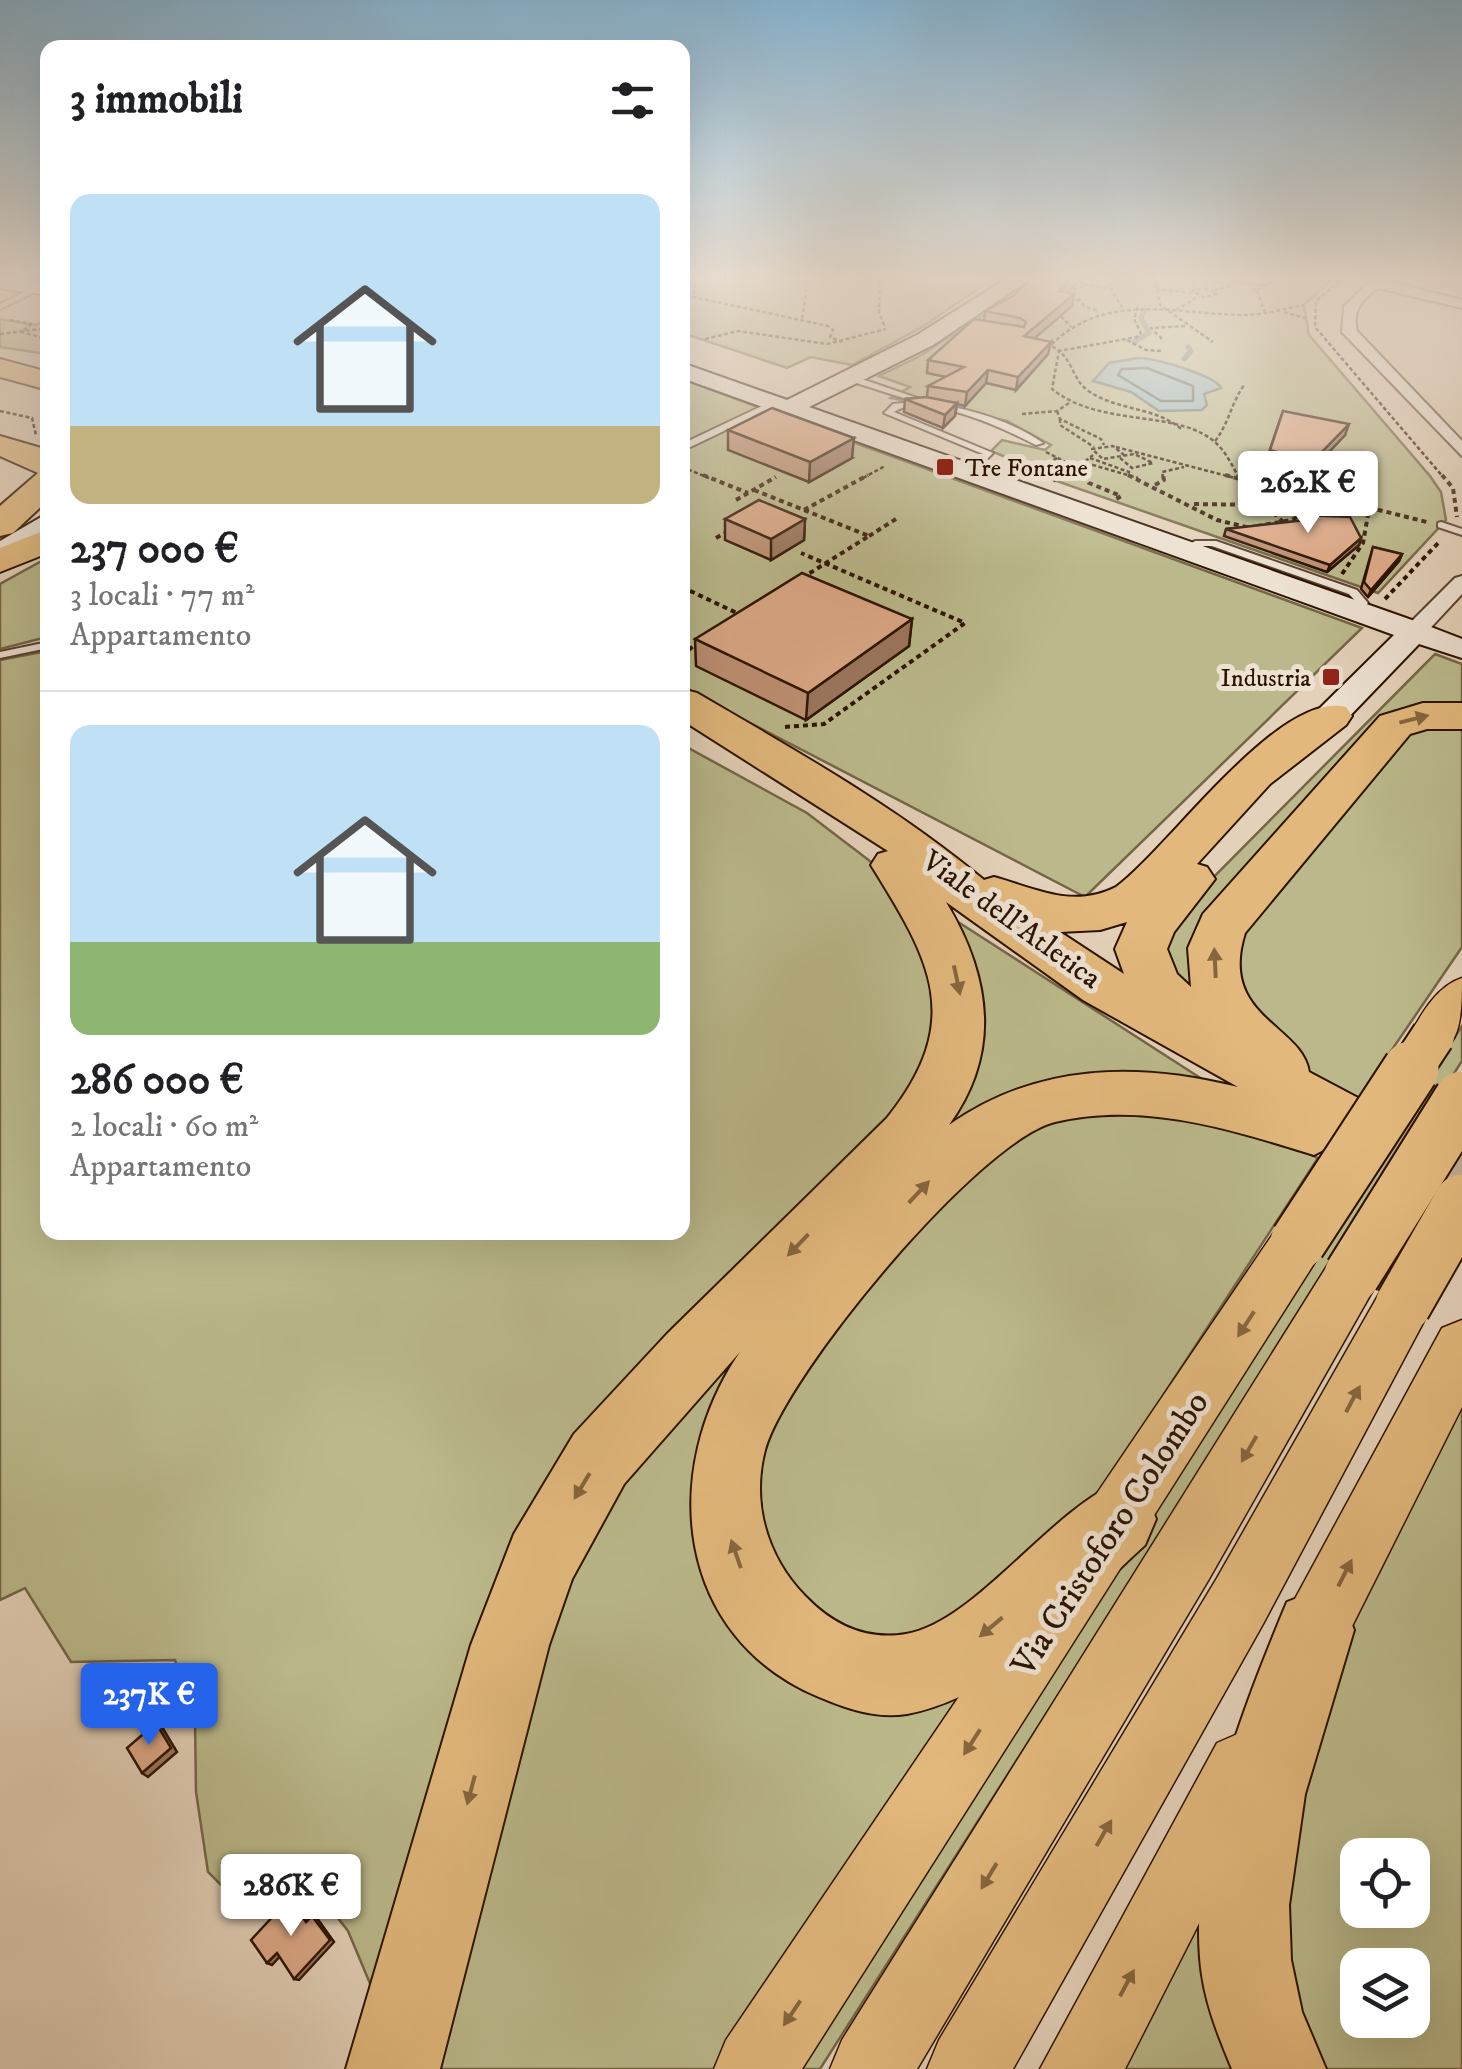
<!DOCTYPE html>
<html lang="it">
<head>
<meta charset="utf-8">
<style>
	body { margin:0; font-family:"IM FELL DW Pica",serif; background:#f2f2f2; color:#202124; height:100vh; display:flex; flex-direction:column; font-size:38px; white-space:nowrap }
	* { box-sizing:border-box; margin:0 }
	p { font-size:32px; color:#757577 }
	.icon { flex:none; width:55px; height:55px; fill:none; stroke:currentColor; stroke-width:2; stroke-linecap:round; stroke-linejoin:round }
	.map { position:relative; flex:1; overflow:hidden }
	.panel { position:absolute; left:40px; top:40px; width:650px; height:1200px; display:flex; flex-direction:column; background:#fff; border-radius:20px; box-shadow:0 10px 40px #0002 }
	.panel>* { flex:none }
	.buttons { position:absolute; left:1340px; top:1838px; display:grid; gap:20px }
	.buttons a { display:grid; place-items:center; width:90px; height:90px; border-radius:20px; background:#fff; box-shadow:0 10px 40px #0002; font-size:50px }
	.price { position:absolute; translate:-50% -85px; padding:0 22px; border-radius:10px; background:#fff; color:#222; font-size:32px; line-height:65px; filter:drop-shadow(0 2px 5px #0008) }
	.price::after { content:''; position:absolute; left:50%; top:60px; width:30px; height:22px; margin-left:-15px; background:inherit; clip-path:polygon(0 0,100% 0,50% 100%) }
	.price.active { background:#2563eb; color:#fff }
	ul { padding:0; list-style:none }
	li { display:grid; align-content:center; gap:20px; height:530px; padding:0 30px }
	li+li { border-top:2px solid #e0e0e0 }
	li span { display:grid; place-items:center; height:310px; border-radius:20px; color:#555 }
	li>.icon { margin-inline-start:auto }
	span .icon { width:180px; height:180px; fill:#fffc; stroke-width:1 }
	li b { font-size:42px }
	h2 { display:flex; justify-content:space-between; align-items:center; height:120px; padding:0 30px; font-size:42px }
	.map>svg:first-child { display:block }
	.green { fill:#bbb98b; stroke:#746646; stroke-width:2.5; fill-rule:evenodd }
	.water { fill:#97b6b5; stroke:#6c756d; stroke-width:2.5 }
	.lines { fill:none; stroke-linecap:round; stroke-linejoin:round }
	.shore { stroke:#62645a; stroke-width:2.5 }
	.stream { stroke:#6c756d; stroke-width:5 }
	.highway-tunnel { stroke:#bfab94; stroke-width:64; stroke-dasharray:64 32; stroke-linecap:butt }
	.lane-casing { stroke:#5a422e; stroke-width:4 }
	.street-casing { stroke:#5a422e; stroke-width:4 }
	.secondary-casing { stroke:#2c1300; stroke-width:4 }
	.primary-casing { stroke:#2c1300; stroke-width:3 }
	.highway-casing { stroke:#2c1300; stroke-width:4 }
	.path-far1 { stroke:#2c1300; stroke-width:2.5; stroke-dasharray:4 2.5; stroke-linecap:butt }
	.path { stroke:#2c1300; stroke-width:4; stroke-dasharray:5 4; stroke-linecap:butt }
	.lane { fill:#ede1d2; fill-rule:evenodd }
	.street { fill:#ede1d2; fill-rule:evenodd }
	.secondary { fill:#ede1d2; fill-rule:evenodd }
	.primary { fill:#e2b87c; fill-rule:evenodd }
	.highway { fill:#e2b87c; fill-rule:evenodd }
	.primary-bridge-far1-casing { stroke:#2c1300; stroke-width:46; stroke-linecap:butt }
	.primary-bridge-casing { stroke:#2c1300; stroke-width:59; stroke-linecap:butt }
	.primary-bridge-far1 { stroke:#e2b87c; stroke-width:42 }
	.primary-bridge { stroke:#e2b87c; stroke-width:55 }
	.wall { fill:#be9174; stroke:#2c1300; stroke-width:2.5 }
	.shaded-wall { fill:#9b765e; stroke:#2c1300; stroke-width:2.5 }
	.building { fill:#dda987; stroke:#2c1300; stroke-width:2.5 }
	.oneway { fill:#87663e }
	.poi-dot { fill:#8f2418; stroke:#ede1d2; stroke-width:4 }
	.labels { text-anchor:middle; stroke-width:10; stroke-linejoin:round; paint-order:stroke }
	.far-poi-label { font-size:25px; fill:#2c1300; stroke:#ede1d2; text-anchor:start }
	.street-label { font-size:30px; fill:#2c1300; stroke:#ede1d2 }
	.near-street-label { font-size:35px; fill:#2c1300; stroke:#ede1d2 }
</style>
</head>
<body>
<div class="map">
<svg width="1462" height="2069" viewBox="0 0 1462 2069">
	<rect width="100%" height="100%" fill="#e4d1b9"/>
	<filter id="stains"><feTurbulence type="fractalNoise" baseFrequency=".002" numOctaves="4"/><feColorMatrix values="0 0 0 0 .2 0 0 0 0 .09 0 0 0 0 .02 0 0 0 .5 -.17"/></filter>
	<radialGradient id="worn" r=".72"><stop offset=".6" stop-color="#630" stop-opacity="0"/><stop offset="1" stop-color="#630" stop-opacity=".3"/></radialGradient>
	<!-- green -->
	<g class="green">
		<polygon points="683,277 995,277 924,326 852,365 811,357 787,368 683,333"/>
		<polygon points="1043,277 1334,277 1304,305 1309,335 1430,476 1441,492 1446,520 1378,593 1022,469 1025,465 991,451 1002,440 1045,450 1051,445 1007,421 891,398 910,387 879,376 918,357"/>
		<polygon points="0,319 35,325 47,319 47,354 0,347"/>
		<polygon points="683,379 768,411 1362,628 1085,897 683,688"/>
		<polygon points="47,558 47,637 0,649 0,584"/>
		<polygon points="47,651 48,1232 682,1232 683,745 807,813 883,871 940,974 931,1048 903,1105 603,1406 374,1993 348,1931 304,1875 244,1908 208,1872 196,1792 195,1722 175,1660 71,1662 25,1588 0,1600 0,660"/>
		<polygon points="1435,654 1462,664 1462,710 1411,709 1205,986 1180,993 1162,936 1176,915"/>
		<polygon points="1462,723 1462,947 1357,1101 1325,1085 1260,1038 1228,948 1405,729"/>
		<polygon points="941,911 1216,1088 939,1139"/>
		<polygon points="1462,1026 1462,1061 820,2069 789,2069"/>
		<polygon points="1096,1106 1258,1129 1318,1158 1104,1486 956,1630 840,1645 747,1531 769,1398 998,1140"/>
		<polygon points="781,1299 724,1590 982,1676 716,2069 419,2069 568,1541"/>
		<path d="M1462,1406v663h-156l-38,-159 80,-285zM1358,1855h54v55h-54zM1358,1965h54v55h-54z"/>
		<polygon points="1213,1889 1245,2069 1120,2069"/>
	</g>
	<!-- water -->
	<path class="water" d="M1138,358c18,0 78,18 83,30l-17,6 3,11 -5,5 -43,1 -28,-19 -38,-11 16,-18z"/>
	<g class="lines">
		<!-- shore -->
		<polygon class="shore" points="1147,368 1193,386 1193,401 1161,401 1118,375 1122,369"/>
		<!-- stream -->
		<g class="stream">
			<polyline points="1134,342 1149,333 1141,318 1145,310"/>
			<polyline points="1184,359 1191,351 1188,347"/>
		</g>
		<!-- highway-tunnel -->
		<polyline class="highway-tunnel" points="1350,1120 1462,1182"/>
		<!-- lane casing -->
		<g class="lane-casing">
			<g id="lane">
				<polygon points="36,286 43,288 0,309 0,304"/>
				<polygon points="847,376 853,376 920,399 913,401 847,380"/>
				<polygon points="779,398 782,399 782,403 682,451 682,444"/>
				<path d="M912,402c44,2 95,16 131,41l-7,2c-31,-16 -111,-54 -142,-33l99,41 -8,8h-6l-1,-2 5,-5 -99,-41 9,-9z"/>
				<polygon points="1441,522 1462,529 1462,535 1438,527 1438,523"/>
				<polygon points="1195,541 1216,541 1357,590 1368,603 1360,611 1352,611 1351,609 1357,603 1349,594 1212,546 1192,546 1190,544"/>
				<polygon points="48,642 48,648 0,658 0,652"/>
			</g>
		</g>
		<!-- street casing -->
		<g class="street-casing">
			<g id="street">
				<path d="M1375,277h16l-4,4 75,19v8l-84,-20c-16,12 -26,22 -21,43l105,110v15l-120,-124 2,-26z"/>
				<polygon points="1462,576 1462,594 1423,636 1407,636 1407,626 1455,578"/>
			</g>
		</g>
		<!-- secondary casing -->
		<g class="secondary-casing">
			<g id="secondary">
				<polygon points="0,277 48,283 48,295 0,288"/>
				<polygon points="1009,277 1033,277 933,345 809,407 1426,625 1462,639 1462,658 1419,644 1343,723 1319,723 1314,716 1319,709 1394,635 682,378 682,363 787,400 917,335"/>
				<polygon points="48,513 48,534 0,562 0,541"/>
			</g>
		</g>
		<!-- primary casing -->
		<g class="primary-casing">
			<g id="primary">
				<path d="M1462,978c0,36 0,87 -46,71l-7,-13c13,-23 28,-50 53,-58z"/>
				<polygon points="1298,1218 1317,1225 1325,1242 1317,1259 802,2069 714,2069 726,2040 1279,1225"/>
				<polygon points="1352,1251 1372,1258 1380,1275 1372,1292 1209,1579 917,2069 830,2069 842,2040 1332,1258"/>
				<polygon points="1403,1280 1423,1287 1431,1305 1423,1323 1263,1624 1013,2069 927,2069 939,2040 1217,1578 1383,1287"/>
				<polygon points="1462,1320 1462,1407 1325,1680 1301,1690 1277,1680 1267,1656 1277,1632 1442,1328"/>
				<polygon points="1242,1732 1267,1743 1278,1768 1125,2069 1040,2069 1217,1743"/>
			</g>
		</g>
		<!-- highway casing -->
		<g class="highway-casing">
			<g id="highway">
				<polygon points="0,359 48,372 48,390 0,377"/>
				<polygon points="0,436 48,450 48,500 13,533 0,536 0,506 38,473 0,456"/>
				<polygon points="48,529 48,553 0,572 0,548"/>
				<path d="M682,689l15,4c99,58 198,113 287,187l10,-3c43,12 79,32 122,10 53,-39 163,-197 230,-180l6,9 -6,9 -76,59 -73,80 10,3 8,12 -41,53 -7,17 10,25 14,13 -3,-39 15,-34 177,-198 43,-13h39v26h-35l-17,5 -165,199c-27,84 57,92 64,139l51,27 8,16 -8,16 -46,24c-84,-26 -171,-54 -259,-33 -77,19 -269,252 -290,328 -14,53 2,107 40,146 27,28 60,45 101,38 68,-11 144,-123 213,-152l26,11 11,26 -11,26c-69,62 -142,151 -238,169 -31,5 -60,-5 -88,-17 -144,-60 -160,-226 -79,-345l-116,132 -52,95 -23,66 -109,424h-94l125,-424 43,-111 60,-100 93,-100 220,-216c79,-99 43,-158 -16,-253l7,-11 10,-3 -206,-131zM946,902l137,98 155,87c-101,-25 -201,-24 -289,38 53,-73 41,-150 -3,-223zM1127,922l-12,27 9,25 -64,-42 40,-2z"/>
				<path d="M1315,1591l28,11 11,28 -49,164 -16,111 2,55 11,52 24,57h-94c-15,-36 -29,-71 -32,-111 -9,-119 42,-247 87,-356z"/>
			</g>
		</g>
		<!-- path-far1 -->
		<g class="path-far1">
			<polyline points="696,277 693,297 828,326 833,330 830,337 842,342"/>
			<polyline points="802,277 807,287 802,321"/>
			<polyline points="880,277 879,312 885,327"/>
			<polyline points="1083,277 1097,281"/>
			<polyline points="1155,277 1160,305 1213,342"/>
			<polyline points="1189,277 1196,289"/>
			<polyline points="1200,277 1221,284"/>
			<polyline points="1236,277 1257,290"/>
			<polyline points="1345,277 1316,301 1315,327 1444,478"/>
			<polygon points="1062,278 1079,280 1084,286 1068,291 1049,284"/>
			<polyline points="1084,284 1111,289 1122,307"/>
			<polygon points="1205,288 1217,294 1204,297 1192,291"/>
			<polyline points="1156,289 1193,293"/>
			<polyline points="1214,290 1230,286 1229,277"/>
			<polyline points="1078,298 1085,307 1099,311"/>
			<polyline points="1070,303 1082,298"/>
			<path d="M1138,307l-4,12 7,14 -4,4 -78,14c13,10 15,29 27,38 28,22 69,17 95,40"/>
			<polyline points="1176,310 1199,296"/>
			<polyline points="1063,311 1060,315 1071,327"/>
			<polyline points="1284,312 1305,318"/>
			<polyline points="1265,313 1257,290 1281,277"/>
			<polyline points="10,320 32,324"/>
			<polyline points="32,324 21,332 48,339"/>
			<polyline points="0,334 48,328"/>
			<polyline points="705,339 738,331 827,344 886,329"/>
			<polyline points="1162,339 1151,328 1185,326"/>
			<polyline points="1127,340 1146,350 1163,351"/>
			<polyline points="0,411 32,418 36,435"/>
			<polyline points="1057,411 1060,419 1101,439 1104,445"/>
			<polyline points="1022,414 1057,411 1069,403"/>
			<polyline points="1060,419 1060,425 1094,447"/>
			<path d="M1215,441c14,-18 16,-37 29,-56"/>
			<polyline points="1116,447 1235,478"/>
			<polyline points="1046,452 1077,468 1093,455"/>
			<polyline points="1057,458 1050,462 1068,470 1057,478"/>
			<polyline points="1090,458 1129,472 1128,476"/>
			<polyline points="1120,458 1132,468 1153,463 1134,454 1103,459 1092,449 1113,446 1124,455"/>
			<polyline points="1086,463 1138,478"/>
			<polyline points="682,467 709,478"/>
			<polyline points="1077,468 1085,478"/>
			<polyline points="863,478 885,466"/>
			<polyline points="1163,478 1162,472 1184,467"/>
			<path d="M1239,478c-6,-11 -12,-24 -21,-33 -36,-37 -116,-16 -166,-56l7,-38 -8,-6c55,-54 122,-31 192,-30 20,0 41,-6 61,-10"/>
		</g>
		<!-- path -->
		<g class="path">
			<polyline points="703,475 748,493"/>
			<polyline points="1083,475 1089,483 1121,496 1115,500"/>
			<polyline points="1128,475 1217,520 1246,527"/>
			<polyline points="1225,475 1240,479 1284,523"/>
			<polyline points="1238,475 1427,522"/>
			<polyline points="1442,475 1453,488 1457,517"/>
			<polyline points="1053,481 1061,475"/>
			<polyline points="1155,485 1164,480 1163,475"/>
			<polyline points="754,490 869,536 802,578"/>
			<polyline points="736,500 776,477"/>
			<polyline points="1194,504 1265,505"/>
			<polyline points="804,510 868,475"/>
			<polyline points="1257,526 1292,520 1325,501"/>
			<polyline points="869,536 896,519"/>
			<polyline points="716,538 727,532"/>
			<polyline points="1342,574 1363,543 1369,509"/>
			<polyline points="682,587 741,615"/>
			<polyline points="1385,599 1440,541"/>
			<polyline points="682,656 699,641"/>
			<polyline points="785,727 824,724 965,623 801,553"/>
		</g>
		<!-- lane -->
		<use href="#lane" class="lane"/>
		<!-- street -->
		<use href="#street" class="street"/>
		<!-- secondary -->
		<use href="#secondary" class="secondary"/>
		<!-- primary -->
		<use href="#primary" class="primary"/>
		<!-- highway -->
		<use href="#highway" class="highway"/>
		<!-- primary-bridge-far1 casing -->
		<g class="primary-bridge-far1-casing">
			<polyline id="primary-bridge-far1" points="1410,1071 1433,1036"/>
		</g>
		<!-- primary-bridge casing -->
		<g class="primary-bridge-casing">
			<g id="primary-bridge">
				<polyline points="1298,1242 1411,1069"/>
				<polyline points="1352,1275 1462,1099"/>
				<polyline points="1403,1305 1462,1202"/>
			</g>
		</g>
		<!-- primary-bridge-far1 -->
		<use href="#primary-bridge-far1" class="primary-bridge-far1"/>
		<!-- primary-bridge -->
		<use href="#primary-bridge" class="primary-bridge"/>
	</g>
	<!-- wall -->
	<g class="wall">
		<polygon points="1033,277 1083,277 1067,292 1074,294 1072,306 1034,338 1048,354 1016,390 986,383 965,406 957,404 955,416 943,428 904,412 905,399 927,397 928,386 946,377 927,373 928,360 984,321 985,311 1013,296"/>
		<polygon points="1234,277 1272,277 1266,286 1233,281"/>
		<polygon points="1283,411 1345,435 1309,473 1266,461"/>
		<polygon points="728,430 852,458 809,482 728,450"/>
		<polygon points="1303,515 1361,538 1359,545 1327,572 1224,536 1226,529 1301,521"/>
		<polygon points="725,519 805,519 804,540 771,560 725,540"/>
		<polygon points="1373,547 1402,554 1399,561 1368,597 1361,589"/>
		<polygon points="912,619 909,646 806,720 696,666 695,639"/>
	</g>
	<!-- shaded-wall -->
	<g class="shaded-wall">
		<polygon points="1073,277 1083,277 1057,303 1059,291"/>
		<polygon points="1074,294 1072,306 1022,349 1024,336"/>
		<polygon points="1051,342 1048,354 1016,390 1018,377"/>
		<polygon points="988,370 986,383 965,406 967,392"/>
		<polygon points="957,403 955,416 943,428 945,415"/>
		<polygon points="1349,424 1345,435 1309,473 1312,462"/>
		<polygon points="854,438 852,458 809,482 810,462"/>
		<polygon points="805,519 804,540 771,560 771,539"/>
		<polygon points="1361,538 1359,545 1327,572 1330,565"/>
		<polygon points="1402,554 1399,561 1368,597 1371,590"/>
		<polygon points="912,619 909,646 806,720 808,693"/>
		<polygon points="156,1723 162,1727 177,1752 148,1777 142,1773"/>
		<polygon points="290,1898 295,1900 311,1924 306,1922"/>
		<polygon points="312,1916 317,1918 334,1942 299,1980 294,1979"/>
		<polygon points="277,1953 282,1954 272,1965 267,1963"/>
	</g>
	<!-- building -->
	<g class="building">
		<polygon points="1033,277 1073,277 1059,291 1074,294 1024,336 1051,342 1018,377 988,370 967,392 928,386 964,367 928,360 974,319 1024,327 1026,322 1020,318 985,311 1013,296"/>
		<polygon points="926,397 957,403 945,415 905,399"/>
		<polygon points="772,408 854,438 810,462 728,430"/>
		<polygon points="1283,411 1349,424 1312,462 1270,450"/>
		<polygon points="759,500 805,519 771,539 725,519"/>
		<polygon points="1303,515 1350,517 1361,538 1330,565 1226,529 1306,520"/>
		<polygon points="1373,547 1402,554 1371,590 1364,582"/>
		<polygon points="802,573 912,619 808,693 695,639"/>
		<polygon points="156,1723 171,1748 142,1773 127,1748"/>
		<polygon points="290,1898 306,1922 312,1916 330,1940 294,1979 277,1953 267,1963 251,1940"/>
	</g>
	<!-- one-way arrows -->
	<defs><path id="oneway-solid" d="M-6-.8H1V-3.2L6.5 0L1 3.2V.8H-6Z" transform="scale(2.5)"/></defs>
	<g class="oneway">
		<use href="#oneway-solid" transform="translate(1414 719) rotate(-14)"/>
		<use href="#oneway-solid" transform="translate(1215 963) rotate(-93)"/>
		<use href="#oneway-solid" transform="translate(957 980) rotate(78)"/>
		<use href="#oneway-solid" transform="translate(919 1192) rotate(-47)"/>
		<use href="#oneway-solid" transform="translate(798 1245) rotate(134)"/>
		<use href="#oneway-solid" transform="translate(1246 1324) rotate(123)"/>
		<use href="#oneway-solid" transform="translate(1353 1399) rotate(-62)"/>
		<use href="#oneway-solid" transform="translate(1249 1449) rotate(120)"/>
		<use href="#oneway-solid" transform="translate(582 1486) rotate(121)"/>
		<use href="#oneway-solid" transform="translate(736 1554) rotate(-109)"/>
		<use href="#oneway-solid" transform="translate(1345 1573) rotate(-63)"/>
		<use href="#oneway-solid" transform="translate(991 1627) rotate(140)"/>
		<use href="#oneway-solid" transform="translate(972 1742) rotate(123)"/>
		<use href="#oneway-solid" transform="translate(471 1790) rotate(105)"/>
		<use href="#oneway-solid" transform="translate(1104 1833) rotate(-60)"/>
		<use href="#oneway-solid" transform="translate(989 1876) rotate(121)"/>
		<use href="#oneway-solid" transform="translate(1127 1983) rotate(-62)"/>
		<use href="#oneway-solid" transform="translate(792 2013) rotate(124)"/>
	</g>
	<!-- sky -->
	<linearGradient id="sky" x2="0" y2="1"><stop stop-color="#87b5d4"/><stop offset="0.49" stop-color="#f3eae0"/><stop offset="1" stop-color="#f3eae0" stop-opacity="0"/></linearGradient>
	<rect width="1462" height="567" fill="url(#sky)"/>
	<!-- markers -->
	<g class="poi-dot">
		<rect x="935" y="457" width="20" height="20" rx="5"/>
		<rect x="1321" y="667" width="20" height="20" rx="5"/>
	</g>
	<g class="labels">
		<!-- far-poi labels -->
		<g class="far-poi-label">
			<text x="965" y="476">Tre Fontane</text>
			<text x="1311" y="686" text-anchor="end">Industria</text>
		</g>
		<!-- street labels -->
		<g class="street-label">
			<text transform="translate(1012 919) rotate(36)" y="10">Viale dell'Atletica</text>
		</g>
		<!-- near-street labels -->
		<g class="near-street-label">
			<text transform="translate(1109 1533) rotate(-57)" y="12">Via Cristoforo Colombo</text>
		</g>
	</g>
	<rect width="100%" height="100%" filter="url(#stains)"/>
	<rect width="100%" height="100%" fill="url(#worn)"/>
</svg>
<div class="buttons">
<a><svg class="icon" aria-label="locate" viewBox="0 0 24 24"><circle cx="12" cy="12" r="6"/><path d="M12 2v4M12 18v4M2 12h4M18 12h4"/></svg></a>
<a><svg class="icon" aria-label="layers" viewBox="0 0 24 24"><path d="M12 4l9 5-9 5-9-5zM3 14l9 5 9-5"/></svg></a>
</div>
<b class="price" style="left:1308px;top:536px">262K €</b>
<b class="price active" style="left:149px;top:1748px">237K €</b>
<b class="price" style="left:291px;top:1939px">286K €</b>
<section class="panel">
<h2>3 immobili<svg class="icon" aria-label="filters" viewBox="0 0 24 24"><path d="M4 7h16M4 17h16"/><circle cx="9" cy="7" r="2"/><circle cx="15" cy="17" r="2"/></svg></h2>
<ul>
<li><span style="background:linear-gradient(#bfe0f5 75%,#c2b280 0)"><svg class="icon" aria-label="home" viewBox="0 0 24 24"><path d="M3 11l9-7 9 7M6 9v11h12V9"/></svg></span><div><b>237 000 €</b><p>3 locali · 77 m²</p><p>Appartamento</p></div></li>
<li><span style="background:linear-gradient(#bfe0f5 70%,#8fb573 0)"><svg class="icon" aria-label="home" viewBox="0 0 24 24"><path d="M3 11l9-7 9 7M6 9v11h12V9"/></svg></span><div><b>286 000 €</b><p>2 locali · 60 m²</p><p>Appartamento</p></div></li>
</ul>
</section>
</div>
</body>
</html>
